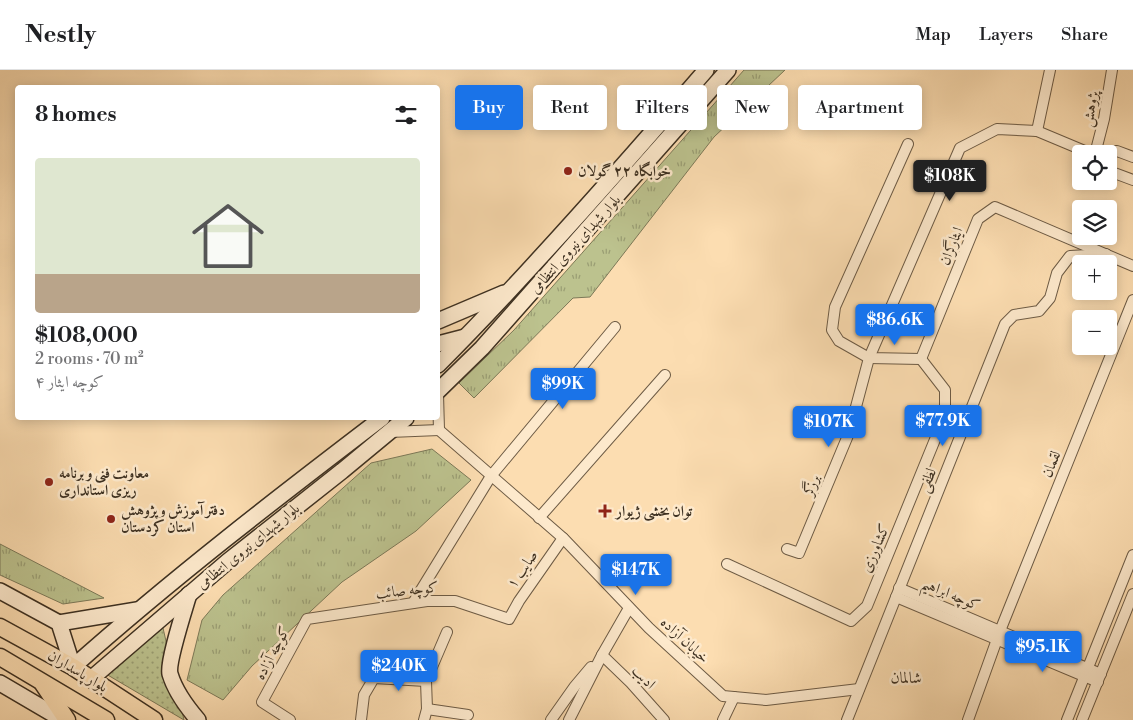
<!DOCTYPE html>
<html lang="en">
<head>
<meta charset="utf-8">
<style>
	body { margin:0; font-family:"Libre Bodoni",Amiri,serif; background:#f2f2f2; color:#202124; height:100vh; display:flex; flex-direction:column; font-size:19px; white-space:nowrap }
	* { box-sizing:border-box; margin:0 }
	p { font-size:16px; color:#757577 }
	.icon { flex:none; width:28px; height:28px; fill:none; stroke:currentColor; stroke-width:2; stroke-linecap:round; stroke-linejoin:round }
	.map { position:relative; flex:1; overflow:hidden }
	.drawer { position:absolute; left:15px; top:15px; width:425px; height:335px; display:flex; flex-direction:column; background:#fff; border-radius:5px; box-shadow:0 2px 12px #0003 }
	.drawer>* { flex:none }
	.banner { position:absolute; left:455px; top:15px; width:475px; height:45px; display:flex; gap:10px }
	.fabs { position:absolute; left:1072px; top:75px; display:grid; gap:10px }
	.fabs a { display:grid; place-items:center; width:45px; height:45px; border-radius:5px; background:#fff; box-shadow:0 2px 12px #0003; font-size:25px }
	.price { position:absolute; translate:-50% -42px; padding:0 11px; border-radius:5px; background:#1a73e8; color:#fff; font-size:16px; line-height:32px; filter:drop-shadow(0 1px 2px #0008) }
	.price::after { content:''; position:absolute; left:50%; top:30px; width:15px; height:11px; margin-left:-8px; background:inherit; clip-path:polygon(0 0,100% 0,50% 100%) }
	.price.active { background:#222; color:#fff }
	ul { padding:0; list-style:none }
	li { display:grid; align-content:center; gap:10px; height:265px; padding:0 20px }
	li span { display:grid; place-items:center; height:155px; border-radius:5px; color:#555 }
	li>.icon { margin-inline-start:auto }
	span .icon { width:90px; height:90px; fill:#fffc; stroke-width:1 }
	li b { font-size:21px }
	h2 { display:flex; justify-content:space-between; align-items:center; height:60px; padding:0 20px; font-size:21px }
	.pill { padding:0 18px; border-radius:5px; background:#fff; box-shadow:0 2px 12px #0003; font-size:18px; line-height:45px }
	.pill.active { background:#1a73e8; color:#fff }
	header { display:flex; align-items:center; gap:30px; box-sizing:border-box; height:70px; padding:0 25px; background:#fff; border-bottom:1px solid #e0e0e0 }
	header strong { font-size:24px }
	nav { display:flex; gap:28px; margin-inline-start:auto; font-size:18px }
	.map>svg:first-child { display:block }
	.grass { fill:url(#grass-dots); stroke:#7c7958 }
	.park { fill:url(#park-tufts); stroke:#7c7958 }
	.lines { fill:none; stroke-linecap:round; stroke-linejoin:round }
	.street-casing { stroke:#6d5b45; stroke-width:12 }
	.secondary-casing { stroke:#3d3021; stroke-width:18 }
	.primary-casing { stroke:#3d3021; stroke-width:19 }
	.street { stroke:#fde9cc; stroke-width:10 }
	.secondary { stroke:#fde9cc; stroke-width:15 }
	.primary { stroke:#fcddb1; stroke-width:16 }
	.poi-dot { fill:#8f2418; stroke:#fde9cc; stroke-width:2 }
	.labels { text-anchor:middle; stroke-width:5; stroke-linejoin:round; paint-order:stroke }
	.street-label { font-size:15px; fill:#3d3021; stroke:#fde9cc }
	.poi-label { font-size:15px; font-weight:bold; fill:#3d3021; stroke:#fde9cc; text-anchor:start }
	.neighbourhood-label { font-size:16px; fill:#3d3021; stroke:#fde9cc }
</style>
</head>
<body>
<header>
<strong>Nestly</strong>
<nav><a>Map</a><a>Layers</a><a>Share</a></nav>
</header>
<div class="map">
<svg width="1133" height="650" viewBox="0 0 1133 650">
	<defs>
		<pattern id="grass-dots" width="8" height="8" patternUnits="userSpaceOnUse" patternTransform="scale(1.25)"><rect width="8" height="8" fill="#bcc28e"/><path d="M2 2h.1M6 6h.1" fill="none" stroke="#9a9e74" stroke-width="1.8" stroke-linecap="round"/></pattern>
		<pattern id="park-tufts" width="24" height="20" patternUnits="userSpaceOnUse" patternTransform="scale(1.25)"><rect width="24" height="20" fill="#bcc28e"/><path d="M3 7l-1-3M5 7V3M7 7l1-3M15 17l-1-3M17 17v-4M19 17l1-3" fill="none" stroke="#9a9e74"/></pattern>
	</defs>
	<rect width="100%" height="100%" fill="#fcddb1"/>
	<filter id="stains"><feTurbulence type="fractalNoise" baseFrequency=".004" numOctaves="4"/><feColorMatrix values="0 0 0 0 .2 0 0 0 0 .09 0 0 0 0 .02 0 0 0 .5 -.17"/></filter>
	<radialGradient id="worn" r=".72"><stop offset=".6" stop-color="#630" stop-opacity="0"/><stop offset="1" stop-color="#630" stop-opacity=".3"/></radialGradient>
	<!-- grass -->
	<polygon class="grass" points="163,558 184,650 106,604"/>
	<!-- park -->
	<g class="park">
		<polygon points="744,0 785,0 714,67 590,227 573,228 474,328 459,313 514,260"/>
		<polygon points="432,379 471,410 416,461 342,512 252,596 223,630 187,610 202,550 223,525 371,393"/>
		<polygon points="0,474 104,528 63,534 0,505"/>
	</g>
	<g class="lines">
		<!-- street casing -->
		<g class="street-casing">
			<g id="street">
				<polyline points="1037,61 1050,0"/>
				<polyline points="908,74 835,237 832,260 839,271 869,288 921,289"/>
				<polyline points="1095,84 1104,49 1112,0"/>
				<polyline points="1102,84 1117,81 1133,87"/>
				<polyline points="1109,101 1133,110"/>
				<polyline points="921,289 978,149 995,137 1133,196"/>
				<polyline points="438,324 439,360"/>
				<polyline points="439,360 563,468 649,558 723,626 766,630 859,619"/>
				<polyline points="390,362 439,360"/>
				<polyline points="539,448 665,305"/>
				<polyline points="787,479 799,483 849,363 869,288 960,78 997,59 1037,61 1092,84"/>
				<polyline points="727,494 851,551 867,536 945,345 945,320 921,289"/>
				<polyline points="899,518 1101,604"/>
				<polyline points="896,527 1098,612"/>
				<polyline points="413,533 491,406 615,257"/>
				<polyline points="602,585 631,613 664,650"/>
				<polyline points="427,639 468,645"/>
				<polyline points="290,650 262,632 307,549 427,531 455,531 509,549 519,531 563,468"/>
				<polyline points="361,650 364,625 374,608 426,611"/>
				<polyline points="424,650 427,639 426,611 447,562"/>
				<polyline points="551,650 575,616 591,597"/>
				<polyline points="569,650 602,585 629,538"/>
				<polyline points="723,650 734,627"/>
				<polyline points="847,650 1005,254 1014,245 1039,241 1050,228 1057,203 1070,186 1106,184"/>
				<polyline points="968,650 1000,561 1133,230"/>
				<polyline points="1067,650 1133,485"/>
				<polyline points="1082,650 1133,524"/>
			</g>
		</g>
		<!-- secondary casing -->
		<g class="secondary-casing">
			<g id="secondary">
				<polyline points="438,251 504,223"/>
				<polyline points="438,274 465,267"/>
				<path d="M438,295c33,-33 65,-67 97,-102 58,-63 115,-128 171,-193"/>
				<polyline points="438,321 482,278 728,0"/>
				<path d="M0,521l59,32 14,44c99,-88 204,-169 309,-249"/>
				<path d="M189,524c-4,14 -22,69 -19,80 5,17 16,32 28,46"/>
				<polyline points="59,553 137,540"/>
				<polyline points="92,608 227,492 342,401 406,348"/>
				<polyline points="0,613 63,650"/>
			</g>
		</g>
		<!-- primary casing -->
		<g class="primary-casing">
			<g id="primary">
				<polyline points="0,557 73,597 154,650"/>
				<polyline points="0,587 106,650"/>
				<polyline points="43,614 67,650"/>
			</g>
		</g>
		<!-- street -->
		<use href="#street" class="street"/>
		<!-- secondary -->
		<use href="#secondary" class="secondary"/>
		<!-- primary -->
		<use href="#primary" class="primary"/>
	</g>
	<!-- markers -->
	<g class="poi-dot">
		<circle cx="568" cy="101" r="5"/>
		<circle cx="49" cy="412" r="5"/>
		<path d="M602.5 433.5h5v5h5v5h-5v5h-5v-5h-5v-5h5z"/>
		<circle cx="111" cy="449" r="5"/>
	</g>
	<g class="labels">
		<!-- street labels -->
		<g class="street-label">
			<text transform="translate(1090 39) rotate(-79)" y="5">پژوهش</text>
			<text transform="translate(575 174) rotate(-48)" y="5">بلوار شهدای نیروی انتظامی</text>
			<text transform="translate(951 176) rotate(-68)" y="5">ایثارگران</text>
			<text transform="translate(1051 394) rotate(-68)" y="5">لقمان</text>
			<text transform="translate(927 410) rotate(-68)" y="5">لطفی</text>
			<text transform="translate(811 415) rotate(-68)" y="5">برزگر</text>
			<text transform="translate(248 476) rotate(-39)" y="5">بلوار شهدای نیروی انتظامی</text>
			<text transform="translate(875 478) rotate(-67)" y="5">کشاورزی</text>
			<text transform="translate(522 499) rotate(-55)" y="5">صایب ۱</text>
			<text transform="translate(407 520) rotate(-6)" y="5">کوچه صائب</text>
			<text transform="translate(951 524) rotate(23)" y="5">کوچه ابراهیم</text>
			<text transform="translate(685 570) rotate(43)" y="5">خیابان آزاده</text>
			<text transform="translate(272 583) rotate(-62)" y="5">کوچه آزاده</text>
			<text transform="translate(78 601) rotate(31)" y="5">بلوار پاسداران</text>
			<text transform="translate(644 607) rotate(46)" y="5">ادیب</text>
		</g>
		<!-- poi labels -->
		<g class="poi-label">
			<text x="578" y="106">خوابگاه ۲۲ گولان</text>
			<text x="59" y="408">معاونت فنی و برنامه<tspan x="59" dy="17">ریزی استانداری</tspan></text>
			<text x="121" y="445">دفتر آموزش و پژوهش<tspan x="121" dy="17">استان کردستان</tspan></text>
			<text x="616" y="446">توان بخشی ژیوار</text>
		</g>
		<!-- neighbourhood labels -->
		<g class="neighbourhood-label">
			<text x="906" y="613">شالمان</text>
		</g>
	</g>
	<rect width="100%" height="100%" filter="url(#stains)"/>
	<rect width="100%" height="100%" fill="url(#worn)"/>
</svg>
<div class="fabs">
<a><svg class="icon" aria-label="locate" viewBox="0 0 24 24"><circle cx="12" cy="12" r="6"/><path d="M12 2v4M12 18v4M2 12h4M18 12h4"/></svg></a>
<a><svg class="icon" aria-label="layers" viewBox="0 0 24 24"><path d="M12 4l9 5-9 5-9-5zM3 14l9 5 9-5"/></svg></a>
<a>+</a>
<a>−</a>
</div>
<b class="price active" style="left:950px;top:132px">$108K</b>
<b class="price" style="left:895px;top:276px">$86.6K</b>
<b class="price" style="left:563px;top:340px">$99K</b>
<b class="price" style="left:943px;top:377px">$77.9K</b>
<b class="price" style="left:829px;top:378px">$107K</b>
<b class="price" style="left:636px;top:526px">$147K</b>
<b class="price" style="left:1043px;top:603px">$95.1K</b>
<b class="price" style="left:399px;top:622px">$240K</b>
<div class="banner">
<a class="pill active">Buy</a>
<a class="pill">Rent</a>
<a class="pill">Filters</a>
<a class="pill">New</a>
<a class="pill">Apartment</a>
</div>
<section class="drawer">
<h2>8 homes<svg class="icon" aria-label="filters" viewBox="0 0 24 24"><path d="M4 7h16M4 17h16"/><circle cx="9" cy="7" r="2"/><circle cx="15" cy="17" r="2"/></svg></h2>
<ul>
<li><span style="background:linear-gradient(#dfe7d0 75%,#b9a48a 0)"><svg class="icon" aria-label="home" viewBox="0 0 24 24"><path d="M3 11l9-7 9 7M6 9v11h12V9"/></svg></span><div><b>$108,000</b><p>2 rooms · 70 m²</p><p>کوچه ایثار ۴</p></div></li>
</ul>
</section>
</div>
</body>
</html>
